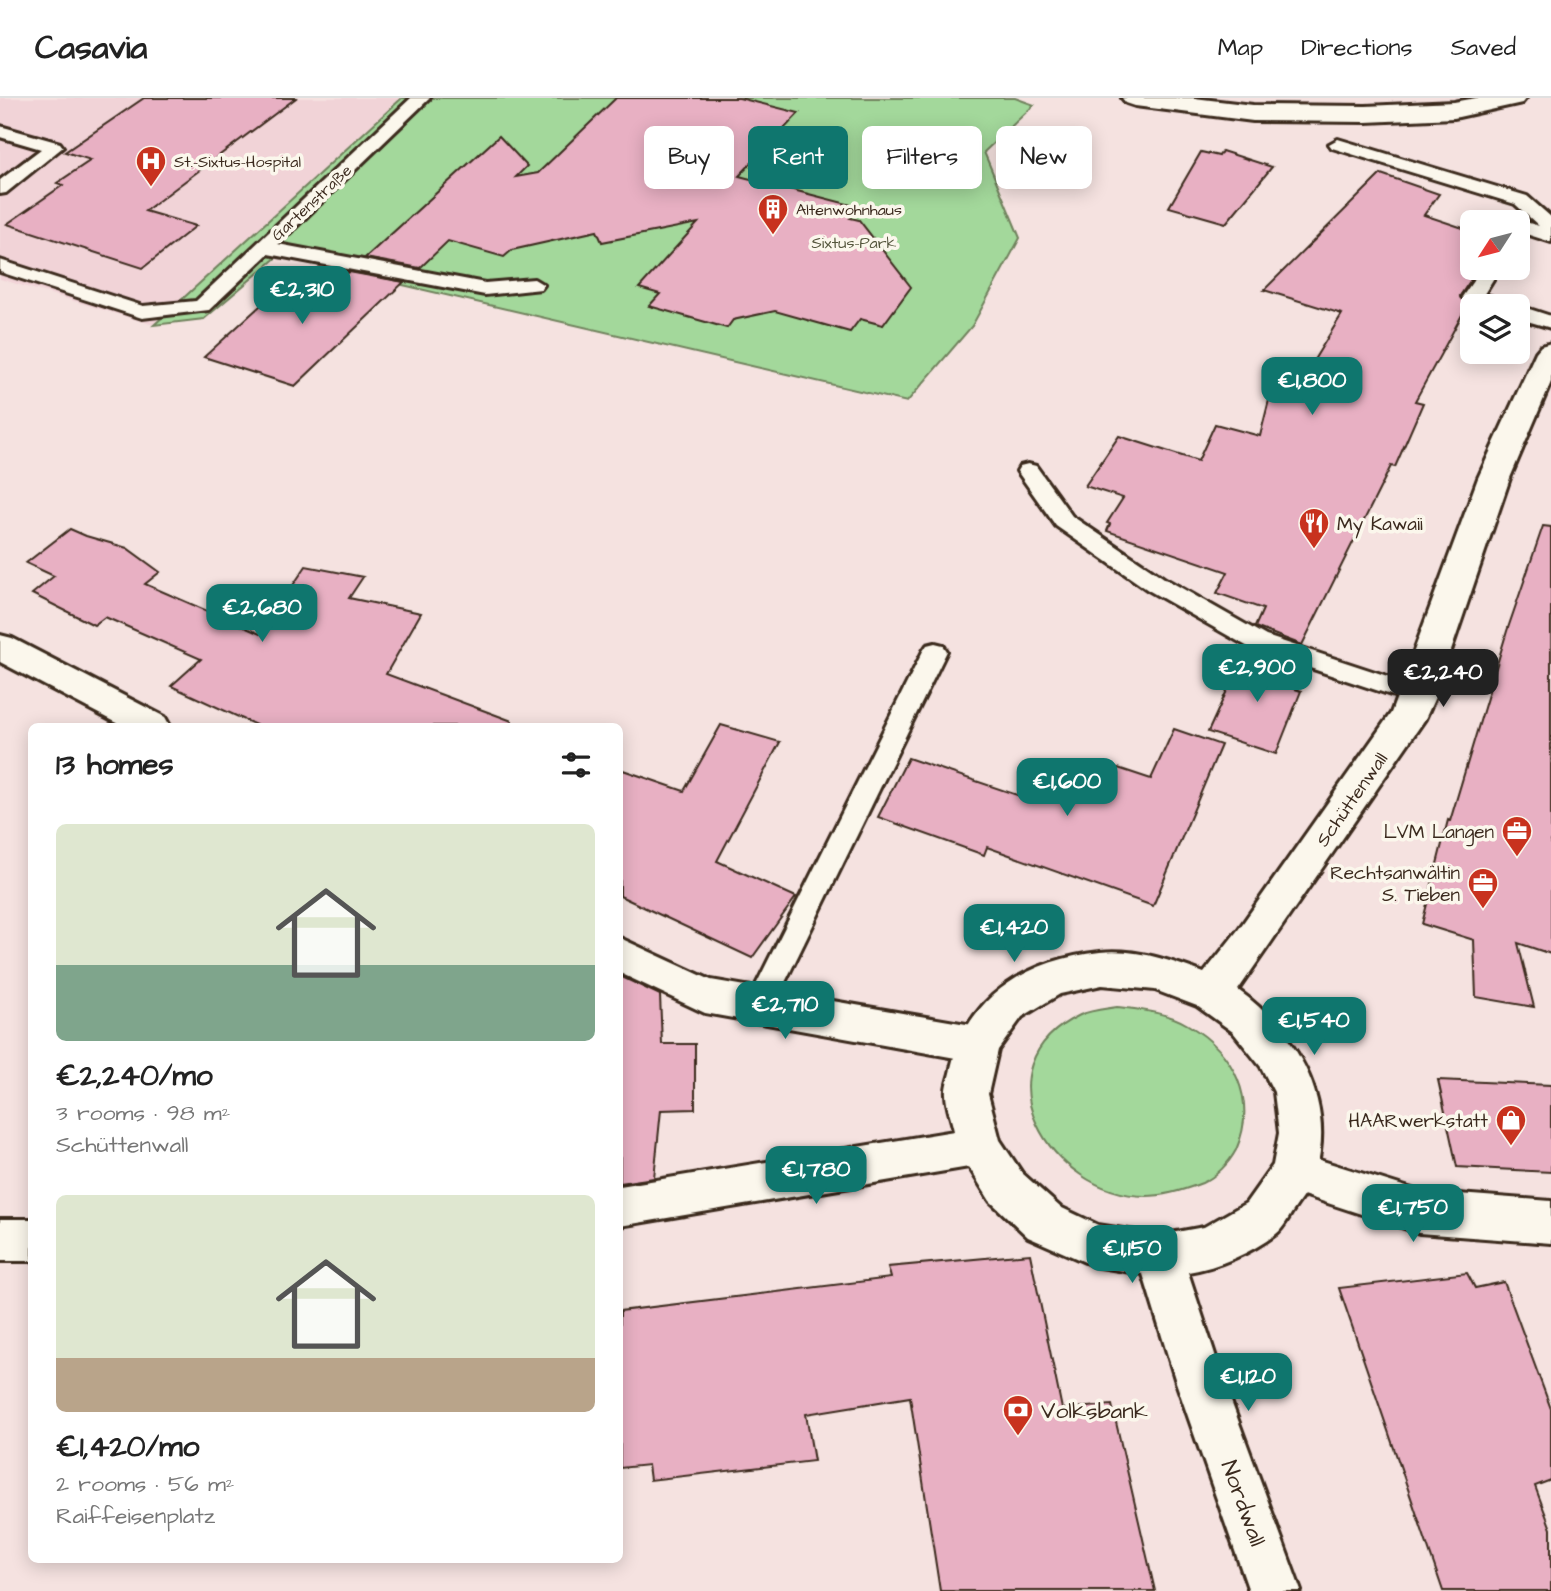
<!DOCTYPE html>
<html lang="en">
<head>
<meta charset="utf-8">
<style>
	body { margin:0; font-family:"Architects Daughter",sans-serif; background:#f6f6f6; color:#222; height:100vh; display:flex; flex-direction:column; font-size:26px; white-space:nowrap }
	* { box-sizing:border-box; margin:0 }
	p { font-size:23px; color:#767676 }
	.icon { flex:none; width:38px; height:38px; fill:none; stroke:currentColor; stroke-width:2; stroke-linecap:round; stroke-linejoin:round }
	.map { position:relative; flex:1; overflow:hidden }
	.sheet { position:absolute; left:28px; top:625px; width:595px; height:840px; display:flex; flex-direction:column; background:#fff; border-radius:10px; box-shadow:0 4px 18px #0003 }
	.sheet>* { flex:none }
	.guide { position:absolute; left:644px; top:28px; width:665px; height:63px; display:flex; gap:14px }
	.needle { width:46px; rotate:234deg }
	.buttons { position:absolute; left:1460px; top:112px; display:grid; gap:14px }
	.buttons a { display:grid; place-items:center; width:70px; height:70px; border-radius:10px; background:#fff; box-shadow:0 4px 18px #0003; font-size:35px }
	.price { position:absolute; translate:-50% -60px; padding:0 16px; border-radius:14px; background:#0f766e; color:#fff; font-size:23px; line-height:46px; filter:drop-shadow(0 2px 4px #0008) }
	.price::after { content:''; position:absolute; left:50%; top:42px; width:21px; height:16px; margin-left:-10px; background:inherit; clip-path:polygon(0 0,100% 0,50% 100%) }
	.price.on { background:#222; color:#fff }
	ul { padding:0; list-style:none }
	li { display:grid; align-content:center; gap:14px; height:371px; padding:0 28px }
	li span { display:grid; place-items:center; height:217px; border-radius:10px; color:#555 }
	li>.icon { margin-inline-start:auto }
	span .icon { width:126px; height:126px; fill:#fffc; stroke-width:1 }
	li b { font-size:30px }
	h2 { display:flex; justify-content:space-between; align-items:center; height:84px; padding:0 28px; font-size:30px }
	.pill { padding:0 24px; border-radius:10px; background:#fff; box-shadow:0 4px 18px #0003; font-size:24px; line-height:63px }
	.pill.on { background:#0f766e; color:#fff }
	header { display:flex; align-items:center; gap:42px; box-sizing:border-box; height:98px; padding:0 35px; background:#fff; border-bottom:2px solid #e0e0e0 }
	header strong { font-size:33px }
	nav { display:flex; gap:38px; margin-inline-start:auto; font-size:24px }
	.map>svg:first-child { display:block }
	.built { fill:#f1d3d7 }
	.green { fill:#a3d89b; stroke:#6f815c; stroke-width:2 }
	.building { fill:#e8b0c3; stroke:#3b2a1e; stroke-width:2 }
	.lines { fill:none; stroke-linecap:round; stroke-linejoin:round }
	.lane-casing { stroke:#3b2a1e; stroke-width:6 }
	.street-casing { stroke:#3b2a1e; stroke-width:6 }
	.secondary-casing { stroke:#3b2a1e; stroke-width:6 }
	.lane { fill:#fbf7ec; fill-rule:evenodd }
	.street { fill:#fbf7ec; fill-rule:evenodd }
	.secondary { fill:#fbf7ec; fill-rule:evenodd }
	.labels { text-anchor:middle; stroke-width:7; stroke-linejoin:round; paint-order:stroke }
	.far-poi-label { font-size:16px; fill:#3b2a1e; stroke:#fbf7ec; text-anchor:start }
	.far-street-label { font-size:16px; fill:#3b2a1e; stroke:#fbf7ec }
	.far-park-label { font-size:16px; fill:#55563d; stroke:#fbf7ec }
	.poi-label { font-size:19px; fill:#3b2a1e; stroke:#fbf7ec; text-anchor:end }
	.street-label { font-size:19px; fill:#3b2a1e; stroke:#fbf7ec }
	.near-poi-label { font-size:23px; fill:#3b2a1e; stroke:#fbf7ec; text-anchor:start }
	.near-street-label { font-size:23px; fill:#3b2a1e; stroke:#fbf7ec }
</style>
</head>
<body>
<header>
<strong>Casavia</strong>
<nav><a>Map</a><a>Directions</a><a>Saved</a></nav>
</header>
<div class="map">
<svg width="1551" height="1493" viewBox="0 0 1551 1493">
	<rect width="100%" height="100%" fill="#f5e2e0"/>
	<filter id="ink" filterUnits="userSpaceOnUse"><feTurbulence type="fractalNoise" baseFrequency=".0143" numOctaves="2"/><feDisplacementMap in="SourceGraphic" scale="14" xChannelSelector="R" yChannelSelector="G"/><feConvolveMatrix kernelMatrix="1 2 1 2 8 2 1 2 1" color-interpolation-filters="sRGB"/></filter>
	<g filter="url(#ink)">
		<!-- built -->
		<polygon class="built" points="0,0 402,0 154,227 0,181"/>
		<!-- green -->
		<g class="green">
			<polygon points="402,0 1015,0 1034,7 984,54 1020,140 972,228 907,304 278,158 204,221 154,227"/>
			<path d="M1117,909c24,3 50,5 71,18 46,27 70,75 48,125 -7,13 -20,27 -34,33 -18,7 -36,13 -56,13 -96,-1 -173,-130 -66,-181 11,-5 25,-6 37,-8z"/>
		</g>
		<!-- building -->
		<g class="building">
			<polygon points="144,0 296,0 145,113 196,128 143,170 7,126 63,87 57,85 91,62 65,54"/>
			<polygon points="616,0 739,0 799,15 739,78 859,109 850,120 859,122 911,189 883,227 860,221 850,234 775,213 733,222 727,230 649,208 660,196 639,190 698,125 602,144 597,133 512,152 504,159 448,143 420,170 365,160 499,38 527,68 516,79 538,75"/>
			<polygon points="1222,53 1272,69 1226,125 1169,109 1201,54 1219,58"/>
			<polygon points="1381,76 1439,96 1424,117 1472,133 1472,170 1479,170 1460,198 1468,206 1415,303 1423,305 1395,369 1391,368 1302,547 1255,529 1263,511 1217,495 1228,474 1107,433 1110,426 1107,425 1123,400 1085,388 1119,338 1198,363 1215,326 1260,338 1270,298 1290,301 1342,216 1264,192"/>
			<polygon points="349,174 404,184 295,288 204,259 294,177 333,188"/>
			<polygon points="1543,428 1551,429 1551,856 1518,845 1534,909 1476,899 1474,842 1422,826 1448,722 1450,723 1507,533"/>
			<polygon points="70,431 86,438 127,450 160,474 145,486 260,536 306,468 363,479 349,500 421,515 386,576 512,623 512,628 258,628 171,588 201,561 105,519 94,527 32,496 54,478 26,465"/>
			<polygon points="1246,551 1292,567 1282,587 1301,593 1276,656 1208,634"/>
			<polygon points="721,627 780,644 717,763 796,799 752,860 620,798 620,671 684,693"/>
			<polygon points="1174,631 1221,647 1153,808 987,749 984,757 878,719 908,660 1035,703 1046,681 1103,701 1118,670 1151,681"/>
			<polygon points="620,878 660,897 662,946 695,946 695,1011 661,1012 654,1080 620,1085"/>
			<polygon points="1438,982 1551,987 1551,1074 1457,1069"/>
			<polygon points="1030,1156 1062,1311 1112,1307 1155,1493 940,1493 910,1299 806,1316 814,1363 650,1382 648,1367 620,1370 620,1213 891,1180 888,1169"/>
			<polygon points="1467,1175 1475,1190 1504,1184 1551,1311 1551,1382 1535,1388 1551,1431 1551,1493 1443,1493 1339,1190"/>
		</g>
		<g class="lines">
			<!-- lane casing -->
			<g class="lane-casing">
				<g id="lane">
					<polygon points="411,0 430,0 278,146 485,185 534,181 544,187 541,191 485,197 268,156 209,212 142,220 0,174 0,162 143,208 196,203"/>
					<polygon points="0,28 60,45 63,49 6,95 0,96 0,82 41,51 0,39"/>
					<polygon points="1338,41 1527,98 1551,119 1551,144 1523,135 1517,137 1517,124 1512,124 1519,122 1539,128 1515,106 1332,50 1329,46"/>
					<path d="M1482,170h18l-16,26 25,8 3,4c-16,0 -38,3 -50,-9z"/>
					<polygon points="1517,207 1551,218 1551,230 1517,220 1517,208 1512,208"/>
					<polygon points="1028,366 1036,368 1072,418 1164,480 1266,538 1427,591 1430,597 1427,603 1418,606 1250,550 1148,492 1056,428 1017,373 1020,368"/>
					<polygon points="935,545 943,547 947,553 770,915 760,919 750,915 746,907 923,553 927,547"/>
				</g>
			</g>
			<!-- street casing -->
			<g class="street-casing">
				<g id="street">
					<polygon points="1122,0 1194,0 1253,7 1366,8 1454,4 1476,0 1526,0 1522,5 1454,20 1366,24 1253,23 1135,8 1126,5"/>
					<polygon points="0,537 12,540 165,619 170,628 122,628 0,564"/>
					<polygon points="620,840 711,882 978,928 993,933 999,946 993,959 978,964 705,915 620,875"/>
					<polygon points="1294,1054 1419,1093 1551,1103 1551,1145 1419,1135 1294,1094 1278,1088 1272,1074 1278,1060"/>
				</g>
			</g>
			<!-- secondary casing -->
			<g class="secondary-casing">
				<g id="secondary">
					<path d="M1551,245v39l-41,96 -74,217 -11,24 -187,271c57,41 98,110 78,181 -3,13 -13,25 -21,37 -6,8 -11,20 -19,26 -25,19 -57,33 -88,38l36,110 77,209h-52l-73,-209 -33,-108 -49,-8 -66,-29 -38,-36 -21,-34 -349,59v-40l334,-55c-2,-11 -8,-25 -8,-37 -1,-8 4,-18 5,-26 17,-73 77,-108 149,-116 36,-4 72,9 104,21l34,-43 153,-217 87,-235 58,-126 5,-6zM1102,887l53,5 42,16 36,26 28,35 13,25 5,41 -6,32 -27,38 -42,24 -44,8 -62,-10 -38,-18 -38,-34 -22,-33 -12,-46 10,-44 24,-33 38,-23z"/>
					<rect x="0" y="1121" width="32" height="42"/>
				</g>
			</g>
			<!-- lane -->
			<use href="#lane" class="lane"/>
			<!-- street -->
			<use href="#street" class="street"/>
			<!-- secondary -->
			<use href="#secondary" class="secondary"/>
		</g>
	</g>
	<!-- icons -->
	<defs>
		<g id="hospital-pin" transform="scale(1.575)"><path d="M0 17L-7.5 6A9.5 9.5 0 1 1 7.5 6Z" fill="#c8321e" stroke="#fbf7ec"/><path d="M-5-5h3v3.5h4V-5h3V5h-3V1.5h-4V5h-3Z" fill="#fff"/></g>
		<g id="building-pin" transform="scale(1.575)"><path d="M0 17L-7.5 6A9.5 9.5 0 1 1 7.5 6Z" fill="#c8321e" stroke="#fbf7ec"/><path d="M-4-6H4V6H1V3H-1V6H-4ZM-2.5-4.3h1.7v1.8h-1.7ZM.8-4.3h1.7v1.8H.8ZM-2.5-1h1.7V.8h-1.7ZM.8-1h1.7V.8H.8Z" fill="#fff"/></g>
		<g id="restaurant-pin" transform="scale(1.575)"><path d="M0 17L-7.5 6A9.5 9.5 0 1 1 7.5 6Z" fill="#c8321e" stroke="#fbf7ec"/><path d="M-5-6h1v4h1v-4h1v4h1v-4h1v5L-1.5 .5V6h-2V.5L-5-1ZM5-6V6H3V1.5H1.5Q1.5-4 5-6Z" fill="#fff"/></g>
		<g id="office-pin" transform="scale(1.575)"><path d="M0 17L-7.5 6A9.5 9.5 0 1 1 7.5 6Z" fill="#c8321e" stroke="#fbf7ec"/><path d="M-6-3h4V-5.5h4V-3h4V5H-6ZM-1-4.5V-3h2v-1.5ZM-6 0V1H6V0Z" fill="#fff"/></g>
		<g id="shop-pin" transform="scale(1.575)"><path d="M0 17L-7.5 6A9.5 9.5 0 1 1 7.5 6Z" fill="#c8321e" stroke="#fbf7ec"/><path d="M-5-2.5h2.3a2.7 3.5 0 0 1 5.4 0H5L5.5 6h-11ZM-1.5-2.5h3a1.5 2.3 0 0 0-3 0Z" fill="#fff"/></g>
		<g id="bank-pin" transform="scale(1.575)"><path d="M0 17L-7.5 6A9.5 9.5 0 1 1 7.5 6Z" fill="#c8321e" stroke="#fbf7ec"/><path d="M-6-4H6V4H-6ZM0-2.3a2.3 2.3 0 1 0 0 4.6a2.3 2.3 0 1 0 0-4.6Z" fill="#fff"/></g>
	</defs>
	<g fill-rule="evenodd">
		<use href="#hospital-pin" x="151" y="63"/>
		<use href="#building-pin" x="773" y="111"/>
		<use href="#restaurant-pin" x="1314" y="425"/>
		<use href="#office-pin" x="1517" y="733"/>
		<use href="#office-pin" x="1483" y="785"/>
		<use href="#shop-pin" x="1511" y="1022"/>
		<use href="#bank-pin" x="1018" y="1312"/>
	</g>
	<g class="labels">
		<!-- far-poi labels -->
		<g class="far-poi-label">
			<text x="174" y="69">St.-Sixtus-Hospital</text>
			<text x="796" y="117">Altenwohnhaus</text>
		</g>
		<!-- far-street labels -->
		<g class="far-street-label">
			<text transform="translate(311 104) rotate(-43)" y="6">Gartenstraße</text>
		</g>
		<!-- far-park labels -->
		<g class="far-park-label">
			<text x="854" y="150">Sixtus-Park</text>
		</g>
		<!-- poi labels -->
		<g class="poi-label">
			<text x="1337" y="432" text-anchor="start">My Kawaii</text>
			<text x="1494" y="740">LVM Langen</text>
			<text x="1460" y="781">Rechtsanwältin<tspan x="1460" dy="22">S. Tieben</tspan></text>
			<text x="1488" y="1029">HAARwerkstatt</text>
		</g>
		<!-- street labels -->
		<g class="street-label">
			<text transform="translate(1351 701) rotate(-55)" y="7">Schüttenwall</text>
		</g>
		<!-- near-poi labels -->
		<g class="near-poi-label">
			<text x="1041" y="1320">Volksbank</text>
		</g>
		<!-- near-street labels -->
		<g class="near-street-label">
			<text transform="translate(1244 1405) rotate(70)" y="8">Nordwall</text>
		</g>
	</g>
</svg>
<div class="buttons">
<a><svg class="needle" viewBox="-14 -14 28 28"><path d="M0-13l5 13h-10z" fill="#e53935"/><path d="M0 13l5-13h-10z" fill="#767676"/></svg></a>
<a><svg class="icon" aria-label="layers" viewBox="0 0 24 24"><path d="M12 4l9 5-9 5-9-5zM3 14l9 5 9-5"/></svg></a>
</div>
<b class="price" style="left:302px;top:228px">€2,310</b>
<b class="price" style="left:1312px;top:319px">€1,800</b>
<b class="price" style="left:262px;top:546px">€2,680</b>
<b class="price" style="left:1257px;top:606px">€2,900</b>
<b class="price on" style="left:1443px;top:611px">€2,240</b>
<b class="price" style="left:1067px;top:720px">€1,600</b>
<b class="price" style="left:1014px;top:866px">€1,420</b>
<b class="price" style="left:785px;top:943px">€2,710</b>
<b class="price" style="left:1314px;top:959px">€1,540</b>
<b class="price" style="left:816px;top:1108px">€1,780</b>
<b class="price" style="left:1413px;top:1146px">€1,750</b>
<b class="price" style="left:1132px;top:1187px">€1,150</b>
<b class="price" style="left:1248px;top:1315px">€1,120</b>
<div class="guide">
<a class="pill">Buy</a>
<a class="pill on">Rent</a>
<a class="pill">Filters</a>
<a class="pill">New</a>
</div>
<section class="sheet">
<h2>13 homes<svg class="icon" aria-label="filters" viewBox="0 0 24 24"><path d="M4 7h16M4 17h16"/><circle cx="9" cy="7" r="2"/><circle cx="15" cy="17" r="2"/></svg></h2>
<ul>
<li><span style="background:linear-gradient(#dfe7d0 65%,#7fa58c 0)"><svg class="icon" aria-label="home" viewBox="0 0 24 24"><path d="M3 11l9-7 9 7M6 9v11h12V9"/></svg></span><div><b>€2,240/mo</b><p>3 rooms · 98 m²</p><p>Schüttenwall</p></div></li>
<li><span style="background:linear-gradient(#dfe7d0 75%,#b9a48a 0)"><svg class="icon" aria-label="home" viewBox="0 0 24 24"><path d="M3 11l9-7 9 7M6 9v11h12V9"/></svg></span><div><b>€1,420/mo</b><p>2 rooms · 56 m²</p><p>Raiffeisenplatz</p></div></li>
</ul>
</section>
</div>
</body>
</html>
